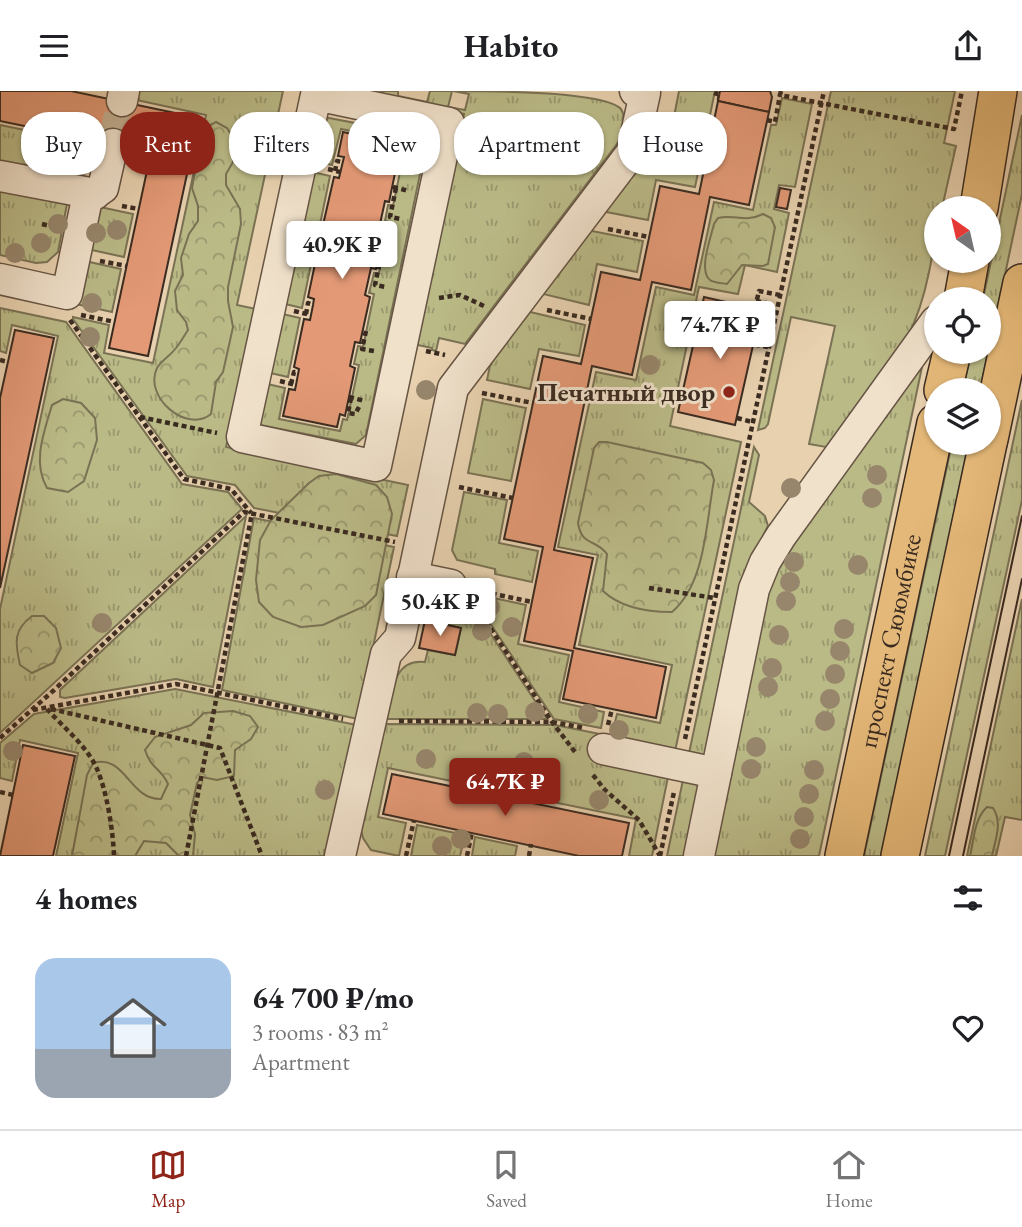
<!DOCTYPE html>
<html lang="en">
<head>
<meta charset="utf-8">
<style>
	body { margin:0; font-family:"EB Garamond",serif; background:#f6f6f6; color:#202124; height:100vh; display:flex; flex-direction:column; font-size:26px; white-space:nowrap }
	* { box-sizing:border-box; margin:0 }
	p { font-size:23px; color:#757577 }
	.icon { flex:none; width:38px; height:38px; fill:none; stroke:currentColor; stroke-width:2; stroke-linecap:round; stroke-linejoin:round }
	.map { position:relative; height:765px; overflow:hidden }
	.side { display:flex; flex-direction:column; background:#fff; flex:1 }
	.side>* { flex:none }
	.guide { position:absolute; left:21px; top:21px; width:980px; height:63px; display:flex; gap:14px }
	.needle { width:46px; rotate:326deg }
	.tools { position:absolute; left:924px; top:105px; display:grid; gap:14px }
	.tools a { display:grid; place-items:center; width:77px; height:77px; border-radius:50%; background:#fff; box-shadow:0 2px 5px #0004; font-size:35px }
	.price { position:absolute; translate:-50% -60px; padding:0 16px; border-radius:7px; background:#fff; color:#222; font-size:23px; line-height:46px; filter:drop-shadow(0 2px 4px #0008) }
	.price::after { content:''; position:absolute; left:50%; top:42px; width:21px; height:16px; margin-left:-10px; background:inherit; clip-path:polygon(0 0,100% 0,50% 100%) }
	.price.on { background:#8f2418; color:#fff }
	ul { padding:0; list-style:none }
	li { display:flex; align-items:center; gap:21px; height:175px; padding:0 35px }
	li+li { border-top:2px solid #e0e0e0 }
	li span { display:grid; place-items:center; flex:none; width:196px; height:140px; border-radius:21px; color:#555 }
	li>.icon { margin-inline-start:auto }
	span .icon { width:84px; height:84px; fill:#fffc; stroke-width:1 }
	li b { font-size:30px }
	h2 { display:flex; justify-content:space-between; align-items:center; height:84px; padding:0 35px; font-size:30px }
	.pill { padding:0 24px; border-radius:28px; background:#fff; box-shadow:0 2px 5px #0004; font-size:24px; line-height:63px }
	.pill.on { background:#8f2418; color:#fff }
	header { display:flex; justify-content:space-between; align-items:center; height:91px; padding:0 35px; background:#fff; font-size:32px; font-weight:700 }
	.tabs { display:flex; justify-content:space-around; align-items:center; height:98px; border-top:2px solid #e0e0e0; background:#fff; font-size:19px; color:#757577 }
	.tabs a { display:grid; justify-items:center; gap:4px }
	.tabs .on { color:#8f2418 }
	.map>svg:first-child { display:block }
	.grass { fill:url(#grass-tufts); stroke:#7a7254; stroke-width:2 }
	.forest { fill:url(#forest-crowns); stroke:#7a7254; stroke-width:2 }
	.building { fill:#e39976; stroke:#3a2b21; stroke-width:2 }
	.lines { fill:none; stroke-linecap:round; stroke-linejoin:round }
	.minor-tunnel { stroke:#c5b093; stroke-width:30; stroke-dasharray:30 15; stroke-linecap:butt }
	.minor-casing { stroke:#665444; stroke-width:33 }
	.major-casing { stroke:#3a2b21; stroke-width:40 }
	.path { stroke:#3a2b21; stroke-width:4.5; stroke-dasharray:5 3.5; stroke-linecap:butt }
	.minor { stroke:#f0e1cb; stroke-width:30 }
	.major { stroke:#e4b878; stroke-width:37 }
	.tram { stroke:#3a2b21; stroke-width:2 }
	.tree { fill:#97866c }
	.poi-dot { fill:#8f2418; stroke:#f0e1cb; stroke-width:2.5 }
	.labels { text-anchor:middle; stroke-width:6; stroke-linejoin:round; paint-order:stroke }
	.poi-label { font-size:26px; font-weight:bold; fill:#3a2b21; stroke:#f0e1cb; text-anchor:end }
	.street-label { font-size:26px; fill:#3a2b21; stroke:#f0e1cb }
</style>
</head>
<body>
<header><svg class="icon" aria-label="menu" viewBox="0 0 24 24"><path d="M4 6h16M4 12h16M4 18h16"/></svg>Habito<svg class="icon" aria-label="share" viewBox="0 0 24 24"><path d="M12 15V3M7 8l5-5 5 5M5 13v7h14v-7"/></svg></header>
<div class="map">
<svg width="1022" height="765" viewBox="0 0 1022 765">
	<defs>
		<pattern id="grass-tufts" width="24" height="20" patternUnits="userSpaceOnUse" patternTransform="scale(1.75)"><rect width="24" height="20" fill="#baba87"/><path d="M3 7l-1-3M5 7V3M7 7l1-3M15 17l-1-3M17 17v-4M19 17l1-3" fill="none" stroke="#98976e"/></pattern>
		<pattern id="forest-crowns" width="20" height="18" patternUnits="userSpaceOnUse" patternTransform="scale(1.75)"><rect width="20" height="18" fill="#baba87"/><path d="M2 6a3 3 0 1 1 6 0M12 15a3 3 0 1 1 6 0" fill="none" stroke="#98976e"/></pattern>
	</defs>
	<rect width="100%" height="100%" fill="#e8d1af"/>
	<filter id="stains"><feTurbulence type="fractalNoise" baseFrequency=".00286" numOctaves="4"/><feColorMatrix values="0 0 0 0 .2 0 0 0 0 .09 0 0 0 0 .02 0 0 0 .5 -.17"/></filter>
	<radialGradient id="worn" r=".72"><stop offset=".6" stop-color="#630" stop-opacity="0"/><stop offset="1" stop-color="#630" stop-opacity=".3"/></radialGradient>
	<!-- grass -->
	<g class="grass">
		<polygon points="134,0 283,0 237,214 256,218 226,356 408,394 397,445 254,417 235,394 187,385 73,228 73,226 109,234 104,262 153,272 206,24 132,8"/>
		<path d="M380,0h18v5l29,6 3,-11h22l-4,16 17,3 4,-16 -16,-3c32,0 151,0 168,18 6,9 1,21 -1,31l-155,204 -26,-6 -3,13 -4,-1v-2l-19,-4 51,-230 -75,-16z"/>
		<polygon points="679,0 715,0 706,43 672,36"/>
		<path d="M831,0h124l-11,52 12,3 -14,62h-6c0,40 -10,92 -28,128l-82,111 -17,-3 26,-118 -44,-9 -23,107 -3,4 -7,2z"/>
		<polygon points="782,7 812,13 795,96 779,94 774,118 789,122 777,181 745,174 738,203 699,196 670,335 741,351 674,665 610,652 617,623 660,632 672,574 579,554 598,464 558,456 596,281 636,289 656,196 694,204 714,111 753,119 771,34 776,34"/>
		<polygon points="1022,24 1022,103 989,259 989,208 983,208"/>
		<polygon points="324,26 412,43 423,51 425,59 366,344 356,353 260,334 258,331 263,292 285,297 279,328 340,340 343,328 347,329 359,274 354,273 358,255 363,256 374,203 369,202 374,182 379,182 389,131 385,130 388,114 393,115 405,57 401,56 401,50 341,38 332,74 311,69"/>
		<polygon points="0,34 104,55 93,75 77,89 0,79"/>
		<polygon points="669,57 702,63 695,96 656,89 648,129 601,120 645,65"/>
		<polygon points="308,80 330,85 318,143 296,138"/>
		<polygon points="0,92 67,113 58,161 47,171 36,172 0,164"/>
		<polygon points="100,116 133,123 124,166 87,158"/>
		<polygon points="587,139 643,150 637,181 597,173 589,214 539,202"/>
		<polygon points="294,149 315,154 302,217 281,212"/>
		<polygon points="85,170 121,178 112,221 76,213"/>
		<polygon points="0,217 66,231 182,393 228,401 242,418 0,642 0,518 58,245 12,234 6,262 0,260"/>
		<polygon points="526,220 585,234 579,265 539,258 530,298 487,289 492,265"/>
		<polygon points="278,222 300,227 288,286 266,281"/>
		<polygon points="971,261 988,261 980,299 963,299"/>
		<polygon points="922,276 819,765 709,765 774,476 848,365"/>
		<polygon points="483,308 526,317 511,390 468,382"/>
		<polygon points="1022,309 1022,409 945,765 925,765"/>
		<polygon points="952,352 969,352 881,765 864,765"/>
		<polygon points="754,356 759,364 749,411 765,425 768,435 752,466 709,664 688,667"/>
		<polygon points="464,401 507,409 499,452 538,460 532,491 495,483 495,478 457,469 452,459"/>
		<polygon points="246,425 213,596 176,588 65,607 60,606 60,599"/>
		<polygon points="254,427 394,456 358,628 222,599"/>
		<path d="M462,500l85,128h-161c6,-24 6,-61 39,-57l3,-12 27,5 6,-27 -18,-4c4,-17 1,-27 19,-33z"/>
		<polygon points="470,502 526,514 518,553 569,564 559,611 604,621 601,637 554,628"/>
		<polygon points="1022,508 1022,729 1005,726 996,765 967,765"/>
		<polygon points="175,598 357,634 327,765 56,765 78,662 20,649 12,690 0,687 0,652 34,623"/>
		<polygon points="385,633 555,634 600,643 595,665 669,681 652,765 629,765 636,728 388,677 378,726 406,732 399,765 371,759 363,747 361,739"/>
		<polygon points="684,684 700,689 687,765 667,765"/>
		<polygon points="417,734 465,744 460,765 411,765"/>
		<polygon points="475,746 517,755 515,765 472,765"/>
	</g>
	<!-- forest -->
	<g class="forest">
		<path d="M216,31l11,6 7,11 -1,23 -7,12v11l14,24 1,15 -13,63v14l5,26 -10,45 -7,10 -5,32c-24,20 -68,-17 -54,-46 4,-7 14,-13 19,-20 4,-5 8,-12 12,-18l-2,-8 -9,-12 -2,-19 8,-16 -2,-17 8,-24 9,-13v-15l-6,-18 4,-21 11,-17 -1,-16 3,-8z"/>
		<path d="M763,123l8,4 4,9 -7,37 -5,2 -21,-1 -15,19c-6,-1 -13,-1 -17,-4 -12,-9 1,-43 4,-56l4,-6c17,-4 27,5 45,-4z"/>
		<path d="M63,308l18,4 14,15 2,22 -13,41 -16,11 -21,-4c-15,-26 -3,-56 5,-83z"/>
		<path d="M599,351h8l96,21 8,7 3,10c-8,42 -8,103 -42,132 -24,0 -51,-4 -69,-21l4,-37c-12,-16 -25,-7 -29,-31l16,-75z"/>
		<polygon points="336,383 376,394 387,406 392,423 376,504 365,515 323,534 301,536 273,526 259,511 256,489 260,449 271,429 309,392 319,385"/>
		<path d="M32,525h12l12,12 5,20 -8,15 -21,10 -12,-8c-5,-22 -7,-35 12,-49z"/>
		<path d="M233,620l17,5 8,11 -7,12 -16,11 -1,26 -17,4 -15,-3 -5,6 -7,32 5,19 -2,22h-14l-13,-13 -22,-2 -9,15h-63l15,-81 6,-12c33,-9 36,37 68,36l7,-15c-7,-16 -17,-15 -23,-34l10,-13 36,-12 13,-12z"/>
		<path d="M987,716l6,1c10,15 2,32 -1,48h-22c4,-16 4,-37 17,-49z"/>
	</g>
	<!-- building -->
	<g class="building">
		<polygon points="0,0 71,0 199,27 148,265 109,257 151,61 0,30"/>
		<polygon points="720,0 770,0 772,6 769,21 718,10"/>
		<polygon points="718,10 769,21 749,114 710,106 691,199 652,191 632,284 592,275 554,459 593,467 574,557 666,576 656,627 563,608 573,560 524,550 543,456 504,448 543,265 581,273 601,181 640,189 660,95 699,103"/>
		<polygon points="343,41 397,53 394,67 398,68 389,111 385,110 380,133 385,133 376,178 371,177 365,204 370,206 360,252 355,251 350,275 355,277 345,325 340,323 337,336 283,325 289,298 295,299 296,294 299,278 294,276 304,228 310,229 313,214 314,208 308,206 319,154 325,156 329,135 323,134 334,86 339,87 344,66 338,65"/>
		<polygon points="780,97 791,99 787,118 776,116"/>
		<polygon points="704,206 761,219 735,334 678,321"/>
		<polygon points="15,239 54,247 0,497 0,307"/>
		<polygon points="425,529 461,537 455,564 419,557"/>
		<polygon points="23,654 75,665 53,765 0,765"/>
		<polygon points="392,683 629,732 622,765 579,765 383,723"/>
	</g>
	<g class="lines">
		<!-- minor-tunnel -->
		<polyline class="minor-tunnel" points="113,53 122,10"/>
		<!-- minor casing -->
		<g class="minor-casing">
			<g id="minor">
				<polygon points="316,4 449,32 376,375 242,346"/>
				<polyline points="122,10 124,0"/>
				<polyline points="0,85 95,103"/>
				<polyline points="0,188 67,203 87,108 103,97 113,53"/>
				<polyline points="412,486 451,494"/>
				<polyline points="603,658 716,682"/>
				<polyline points="340,765 386,563 400,547 453,297 632,61 645,2 635,0"/>
				<polyline points="699,765 754,498 765,471 781,445 936,230"/>
			</g>
		</g>
		<!-- major casing -->
		<g class="major-casing">
			<g id="major">
				<polyline points="979,117 998,0"/>
				<polyline points="963,208 970,170"/>
				<polyline points="943,299 952,261"/>
				<polyline points="989,348 1022,192"/>
				<path id="s1" d="M844,765l92,-433"/>
				<polyline points="900,765 988,352"/>
			</g>
		</g>
		<!-- path -->
		<g class="path">
			<polyline points="717,0 715,6 719,7"/>
			<polyline points="781,0 780,4 954,38 962,0"/>
			<polyline points="767,29 775,31 780,4"/>
			<polyline points="661,50 708,60"/>
			<polyline points="136,76 150,67"/>
			<polyline points="328,78 340,81"/>
			<polyline points="335,80 337,70 342,71"/>
			<polyline points="393,96 409,100"/>
			<polyline points="396,97 390,126 401,128"/>
			<polyline points="122,115 139,118"/>
			<polyline points="42,133 54,136"/>
			<polyline points="608,138 649,146"/>
			<polyline points="313,147 326,150"/>
			<polyline points="321,149 323,140 328,141"/>
			<polyline points="378,164 395,168"/>
			<polyline points="381,165 375,194 386,196"/>
			<polyline points="100,170 127,175"/>
			<polyline points="439,207 460,204 484,215"/>
			<polyline points="756,210 766,212 757,254 768,256"/>
			<polyline points="755,217 759,200 780,204"/>
			<polyline points="547,219 591,228"/>
			<polyline points="294,220 311,224"/>
			<polyline points="306,223 308,212 313,214"/>
			<polyline points="81,224 115,231"/>
			<polyline points="70,229 184,388 231,398 251,422"/>
			<polyline points="366,240 362,258 374,260"/>
			<polyline points="426,260 445,264"/>
			<polyline points="0,269 8,271"/>
			<polyline points="280,290 296,294"/>
			<polyline points="291,293 294,281 298,282"/>
			<polyline points="482,302 533,312"/>
			<polyline points="349,306 365,310"/>
			<polyline points="351,307 348,322 355,323 359,316"/>
			<polyline points="140,326 217,342"/>
			<polyline points="737,327 752,331"/>
			<polyline points="459,396 513,407"/>
			<polyline points="649,497 715,507"/>
			<polyline points="475,499 532,511"/>
			<polyline points="472,509 552,631 575,661"/>
			<path d="M47,618c16,18 40,37 50,60 10,23 16,61 17,87"/>
			<polyline points="51,618 220,657 262,765"/>
			<polyline points="33,619 176,593 343,628"/>
			<polyline points="399,630 552,631 585,637"/>
			<polyline points="608,634 612,618"/>
			<polyline points="0,647 53,600 244,421 395,451"/>
			<polyline points="685,648 824,0"/>
			<polyline points="593,684 605,699 639,729 660,765"/>
			<polyline points="0,701 13,704"/>
			<polyline points="186,765 252,422"/>
			<polyline points="406,765 414,729"/>
			<polyline points="467,765 472,741"/>
			<polyline points="529,765 531,753"/>
			<polyline points="660,765 674,701"/>
		</g>
		<!-- minor -->
		<use href="#minor" class="minor"/>
		<!-- major -->
		<use href="#major" class="major"/>
		<!-- tram -->
		<g class="tram">
			<polyline points="949,765 1022,425"/>
			<polyline points="963,765 1022,488"/>
		</g>
	</g>
	<!-- trees -->
	<g class="tree">
		<circle cx="59" cy="59" r="10"/>
		<circle cx="545" cy="66" r="10"/>
		<circle cx="58" cy="133" r="10"/>
		<circle cx="117" cy="139" r="10"/>
		<circle cx="96" cy="142" r="10"/>
		<circle cx="41" cy="152" r="10"/>
		<circle cx="15" cy="162" r="10"/>
		<circle cx="92" cy="212" r="10"/>
		<circle cx="90" cy="246" r="10"/>
		<circle cx="650" cy="274" r="10"/>
		<circle cx="426" cy="299" r="10"/>
		<circle cx="877" cy="384" r="10"/>
		<circle cx="791" cy="397" r="10"/>
		<circle cx="872" cy="407" r="10"/>
		<circle cx="794" cy="471" r="10"/>
		<circle cx="858" cy="474" r="10"/>
		<circle cx="790" cy="491" r="10"/>
		<circle cx="786" cy="510" r="10"/>
		<circle cx="490" cy="516" r="10"/>
		<circle cx="102" cy="532" r="10"/>
		<circle cx="512" cy="536" r="10"/>
		<circle cx="844" cy="538" r="10"/>
		<circle cx="482" cy="540" r="10"/>
		<circle cx="779" cy="544" r="10"/>
		<circle cx="840" cy="560" r="10"/>
		<circle cx="772" cy="577" r="10"/>
		<circle cx="835" cy="583" r="10"/>
		<circle cx="768" cy="596" r="10"/>
		<circle cx="830" cy="608" r="10"/>
		<circle cx="535" cy="621" r="10"/>
		<circle cx="477" cy="622" r="10"/>
		<circle cx="498" cy="623" r="10"/>
		<circle cx="588" cy="623" r="10"/>
		<circle cx="825" cy="630" r="10"/>
		<circle cx="619" cy="639" r="10"/>
		<circle cx="756" cy="656" r="10"/>
		<circle cx="13" cy="660" r="10"/>
		<circle cx="426" cy="668" r="10"/>
		<circle cx="524" cy="671" r="10"/>
		<circle cx="751" cy="678" r="10"/>
		<circle cx="814" cy="679" r="10"/>
		<circle cx="544" cy="691" r="10"/>
		<circle cx="519" cy="692" r="10"/>
		<circle cx="325" cy="699" r="10"/>
		<circle cx="809" cy="703" r="10"/>
		<circle cx="599" cy="709" r="10"/>
		<circle cx="804" cy="726" r="10"/>
		<circle cx="461" cy="748" r="10"/>
		<circle cx="800" cy="748" r="10"/>
		<circle cx="442" cy="755" r="10"/>
	</g>
	<!-- markers -->
	<circle class="poi-dot" cx="729" cy="301" r="7"/>
	<g class="labels">
		<!-- poi labels -->
		<g class="poi-label">
			<text x="715" y="310">Печатный двор</text>
		</g>
		<!-- street labels -->
		<g class="street-label">
			<text dy="9" stroke="none"><textPath href="#s1" startOffset="220">проспект Сююмбике</textPath></text>
		</g>
	</g>
	<rect width="100%" height="100%" filter="url(#stains)"/>
	<rect width="100%" height="100%" fill="url(#worn)"/>
</svg>
<div class="tools">
<a><svg class="needle" viewBox="-14 -14 28 28"><path d="M0-13l5 13h-10z" fill="#e53935"/><path d="M0 13l5-13h-10z" fill="#757577"/></svg></a>
<a><svg class="icon" aria-label="locate" viewBox="0 0 24 24"><circle cx="12" cy="12" r="6"/><path d="M12 2v4M12 18v4M2 12h4M18 12h4"/></svg></a>
<a><svg class="icon" aria-label="layers" viewBox="0 0 24 24"><path d="M12 4l9 5-9 5-9-5zM3 14l9 5 9-5"/></svg></a>
</div>
<b class="price" style="left:342px;top:190px">40.9K ₽</b>
<b class="price" style="left:720px;top:270px">74.7K ₽</b>
<b class="price" style="left:440px;top:547px">50.4K ₽</b>
<b class="price on" style="left:505px;top:727px">64.7K ₽</b>
<div class="guide">
<a class="pill">Buy</a>
<a class="pill on">Rent</a>
<a class="pill">Filters</a>
<a class="pill">New</a>
<a class="pill">Apartment</a>
<a class="pill">House</a>
</div>
</div>
<section class="side">
<h2>4 homes<svg class="icon" aria-label="filters" viewBox="0 0 24 24"><path d="M4 7h16M4 17h16"/><circle cx="9" cy="7" r="2"/><circle cx="15" cy="17" r="2"/></svg></h2>
<ul>
<li><span style="background:linear-gradient(#a9c7e8 65%,#9aa5b1 0)"><svg class="icon" aria-label="home" viewBox="0 0 24 24"><path d="M3 11l9-7 9 7M6 9v11h12V9"/></svg></span><div><b>64 700 ₽/mo</b><p>3 rooms · 83 m²</p><p>Apartment</p></div><svg class="icon" aria-label="heart" viewBox="0 0 24 24"><path d="M12 20l-8-8c-3-5 5-10 8-4 3-6 11-1 8 4z"/></svg></li>
</ul>
</section>
<nav class="tabs">
<a class="on"><svg class="icon" aria-label="map" viewBox="0 0 24 24"><path d="M3 6l6-2 6 2 6-2v14l-6 2-6-2-6 2zM9 4v14M15 6v14"/></svg>Map</a>
<a><svg class="icon" aria-label="saved" viewBox="0 0 24 24"><path d="M7 4h10v16l-5-4-5 4z"/></svg>Saved</a>
<a><svg class="icon" aria-label="home" viewBox="0 0 24 24"><path d="M3 11l9-7 9 7M6 9v11h12V9"/></svg>Home</a>
</nav>
</body>
</html>
